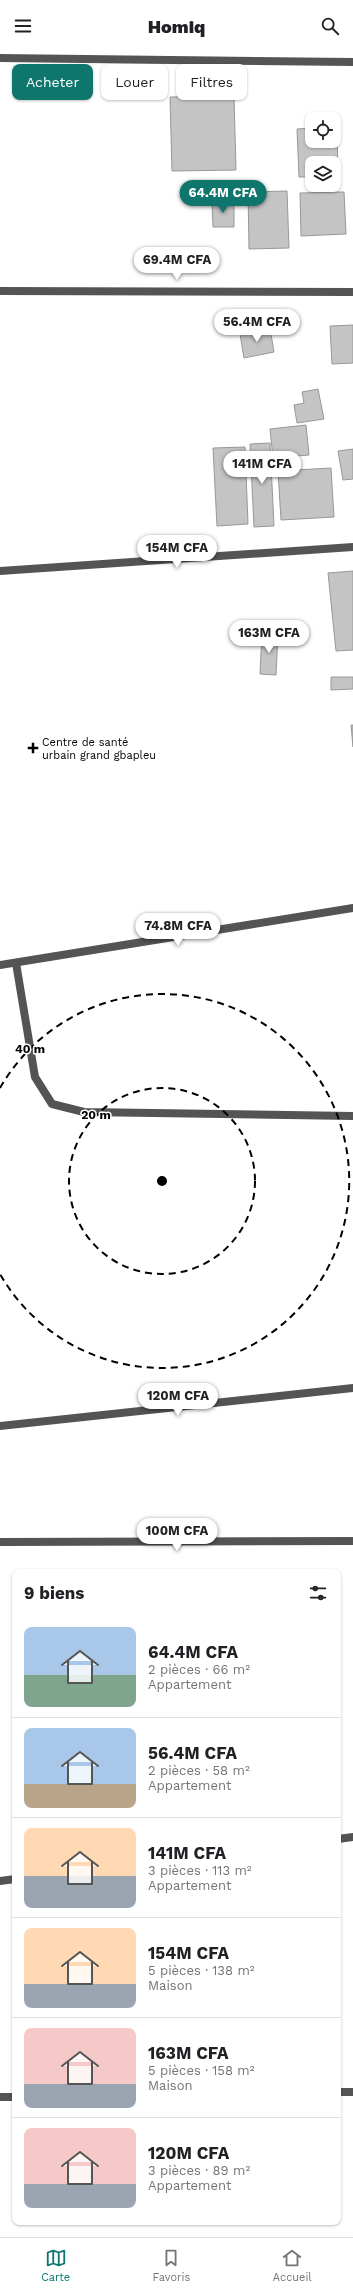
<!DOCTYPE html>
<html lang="fr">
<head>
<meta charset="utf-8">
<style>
	body { margin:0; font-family:"Work Sans",sans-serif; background:#f2f2f2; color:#202124; height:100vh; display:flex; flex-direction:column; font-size:15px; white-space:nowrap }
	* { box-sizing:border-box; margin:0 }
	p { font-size:13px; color:#757577 }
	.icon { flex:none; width:22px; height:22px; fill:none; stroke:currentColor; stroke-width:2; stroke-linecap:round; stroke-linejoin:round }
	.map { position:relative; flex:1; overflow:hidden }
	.details { position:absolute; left:12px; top:1517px; width:329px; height:656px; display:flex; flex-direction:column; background:#fff; border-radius:8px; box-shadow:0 1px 3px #0004 }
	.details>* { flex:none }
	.top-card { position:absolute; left:12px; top:12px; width:329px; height:36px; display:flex; gap:8px }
	.tools { position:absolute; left:305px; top:60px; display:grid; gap:8px }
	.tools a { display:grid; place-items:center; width:36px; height:36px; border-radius:8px; background:#fff; box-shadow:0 1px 3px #0004; font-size:20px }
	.price { position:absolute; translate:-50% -34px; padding:0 9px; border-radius:14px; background:#fff; color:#222; font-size:13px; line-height:26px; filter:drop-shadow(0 1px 2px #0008) }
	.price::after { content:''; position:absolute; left:50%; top:24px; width:12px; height:9px; margin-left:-6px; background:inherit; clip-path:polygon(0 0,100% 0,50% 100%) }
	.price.current { background:#0f766e; color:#fff }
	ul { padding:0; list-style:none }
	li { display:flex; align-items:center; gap:12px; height:100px; padding:0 12px }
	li+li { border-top:1px solid #e0e0e0 }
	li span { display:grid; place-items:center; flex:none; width:112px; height:80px; border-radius:8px; color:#555 }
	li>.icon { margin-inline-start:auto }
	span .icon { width:48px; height:48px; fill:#fffc; stroke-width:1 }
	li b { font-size:17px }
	h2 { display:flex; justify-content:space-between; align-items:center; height:48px; padding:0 12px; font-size:17px }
	.pill { padding:0 14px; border-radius:8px; background:#fff; box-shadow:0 1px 3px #0004; font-size:14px; line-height:36px }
	.pill.current { background:#0f766e; color:#fff }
	header { display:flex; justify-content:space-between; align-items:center; height:52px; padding:0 12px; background:#fff; font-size:18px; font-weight:800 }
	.tabs { display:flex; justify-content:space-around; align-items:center; height:56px; border-top:1px solid #e0e0e0; background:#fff; font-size:11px; color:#757577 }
	.tabs a { display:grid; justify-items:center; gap:2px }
	.tabs .current { color:#0f766e }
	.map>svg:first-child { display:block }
	.building { fill:#c4c4c4; stroke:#989898 }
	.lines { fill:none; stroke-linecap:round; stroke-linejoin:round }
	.street { stroke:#545454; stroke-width:8 }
	.ring { fill:none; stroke:#000; stroke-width:2; stroke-dasharray:7 5 }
	.poi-dot { fill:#000; stroke:#fff; stroke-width:1.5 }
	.labels { text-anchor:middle; stroke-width:3; stroke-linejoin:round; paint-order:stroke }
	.poi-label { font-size:11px; fill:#000; stroke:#fff; text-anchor:start }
	.centre { fill:#000; stroke:#fff; stroke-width:2 }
	.ring-label { font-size:12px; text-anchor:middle; font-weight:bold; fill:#000; stroke:#fff; stroke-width:3; stroke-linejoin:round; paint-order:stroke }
</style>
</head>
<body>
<header><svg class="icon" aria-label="menu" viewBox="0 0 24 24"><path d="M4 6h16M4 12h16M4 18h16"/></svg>Homiq<svg class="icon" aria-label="search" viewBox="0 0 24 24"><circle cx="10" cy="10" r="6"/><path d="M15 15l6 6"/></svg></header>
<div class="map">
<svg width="353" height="2185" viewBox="0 0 353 2185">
	<rect width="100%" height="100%" fill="#fff"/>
	<!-- building -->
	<g class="building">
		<polygon points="234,44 236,118 172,119 170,45"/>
		<polygon points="312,76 312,89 334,89 334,76 337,76 338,124 334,125 334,111 312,111 312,125 299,125 297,77"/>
		<polygon points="287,139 289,196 249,197 248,140"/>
		<polygon points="344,140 346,182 301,184 300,141"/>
		<polygon points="234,149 234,175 213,175 212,150"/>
		<polygon points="353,273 353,311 332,312 330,274"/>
		<polygon points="270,276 274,300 244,306 240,282"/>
		<polygon points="318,337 324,367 297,371 294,353 304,351 302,340"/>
		<polygon points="306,373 309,403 273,406 270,377"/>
		<polygon points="270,391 274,474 254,475 250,392"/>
		<polygon points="245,395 248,472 217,474 213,396"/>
		<polygon points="353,397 353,427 343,428 338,399"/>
		<polygon points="331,416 334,465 281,468 278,419"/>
		<polygon points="353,519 353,598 336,599 328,521"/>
		<polygon points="262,580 278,581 276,623 260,622"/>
		<polygon points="331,625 353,625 353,637 331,638"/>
		<polygon points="351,673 353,673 353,695"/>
	</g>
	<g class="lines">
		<!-- street -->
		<g class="street">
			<polyline points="0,6 353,10"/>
			<polyline points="0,239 353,240"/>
			<polyline points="0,519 353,495"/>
			<polyline points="16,911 35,1025 52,1052 84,1060 353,1064"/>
			<polyline points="0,913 353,856"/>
			<polyline points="0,1374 353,1336"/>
			<polyline points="0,1490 353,1489"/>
			<polyline points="338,1787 353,1785"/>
			<polyline points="0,1829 15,1827"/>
			<polyline points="338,2040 353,2040"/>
			<polyline points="0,2045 15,2045"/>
		</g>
	</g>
	<!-- distance rings -->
	<g class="ring">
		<circle cx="162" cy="1129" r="93"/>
		<path d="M0 1036A187 187 0 1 1 0 1222"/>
	</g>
	<!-- markers -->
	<path class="poi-dot" d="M31 690h4v4h4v4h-4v4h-4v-4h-4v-4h4z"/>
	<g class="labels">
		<!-- poi labels -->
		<g class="poi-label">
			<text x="42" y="694">Centre de santé<tspan x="42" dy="13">urbain grand gbapleu</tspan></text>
		</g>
	</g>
	<circle cx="162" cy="1129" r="6" class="centre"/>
	<g class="ring-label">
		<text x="30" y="1001">40 m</text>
		<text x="96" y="1067">20 m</text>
	</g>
</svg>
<div class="tools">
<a><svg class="icon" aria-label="locate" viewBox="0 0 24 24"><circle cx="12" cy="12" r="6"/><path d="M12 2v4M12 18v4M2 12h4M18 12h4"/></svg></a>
<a><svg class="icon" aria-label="layers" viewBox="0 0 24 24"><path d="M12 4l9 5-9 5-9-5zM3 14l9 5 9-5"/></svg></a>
</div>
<b class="price current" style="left:223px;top:162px">64.4M CFA</b>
<b class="price" style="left:177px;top:229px">69.4M CFA</b>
<b class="price" style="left:257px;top:291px">56.4M CFA</b>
<b class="price" style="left:262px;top:433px">141M CFA</b>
<b class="price" style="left:177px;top:517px">154M CFA</b>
<b class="price" style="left:269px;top:602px">163M CFA</b>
<b class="price" style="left:178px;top:895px">74.8M CFA</b>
<b class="price" style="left:178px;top:1365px">120M CFA</b>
<b class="price" style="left:177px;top:1500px">100M CFA</b>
<div class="top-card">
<a class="pill current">Acheter</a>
<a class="pill">Louer</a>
<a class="pill">Filtres</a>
</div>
<section class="details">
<h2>9 biens<svg class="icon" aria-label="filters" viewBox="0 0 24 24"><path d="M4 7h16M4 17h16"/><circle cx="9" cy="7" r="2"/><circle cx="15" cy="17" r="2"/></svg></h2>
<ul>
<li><span style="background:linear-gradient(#a9c7e8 60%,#7fa58c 0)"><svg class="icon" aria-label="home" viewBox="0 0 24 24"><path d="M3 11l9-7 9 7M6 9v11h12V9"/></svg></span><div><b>64.4M CFA</b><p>2 pièces · 66 m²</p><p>Appartement</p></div></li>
<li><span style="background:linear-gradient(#a9c7e8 70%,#b9a48a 0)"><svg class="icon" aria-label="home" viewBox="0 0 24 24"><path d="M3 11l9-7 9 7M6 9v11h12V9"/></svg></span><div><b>56.4M CFA</b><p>2 pièces · 58 m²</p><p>Appartement</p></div></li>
<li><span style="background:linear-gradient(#ffd9b3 60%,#9aa5b1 0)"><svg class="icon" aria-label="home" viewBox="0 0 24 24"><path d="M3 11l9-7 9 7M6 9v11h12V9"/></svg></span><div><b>141M CFA</b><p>3 pièces · 113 m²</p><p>Appartement</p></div></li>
<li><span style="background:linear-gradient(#ffd9b3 70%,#9aa5b1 0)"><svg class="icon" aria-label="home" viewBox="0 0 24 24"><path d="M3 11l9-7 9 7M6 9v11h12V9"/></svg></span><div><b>154M CFA</b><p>5 pièces · 138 m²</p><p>Maison</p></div></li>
<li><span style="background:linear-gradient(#f6c9c9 70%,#9aa5b1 0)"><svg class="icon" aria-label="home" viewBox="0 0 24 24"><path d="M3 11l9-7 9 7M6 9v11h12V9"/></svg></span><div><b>163M CFA</b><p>5 pièces · 158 m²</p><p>Maison</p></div></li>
<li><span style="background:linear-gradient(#f6c9c9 70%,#9aa5b1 0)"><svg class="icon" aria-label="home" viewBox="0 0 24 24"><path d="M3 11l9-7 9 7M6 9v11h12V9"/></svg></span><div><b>120M CFA</b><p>3 pièces · 89 m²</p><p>Appartement</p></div></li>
</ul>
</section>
</div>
<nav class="tabs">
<a class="current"><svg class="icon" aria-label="map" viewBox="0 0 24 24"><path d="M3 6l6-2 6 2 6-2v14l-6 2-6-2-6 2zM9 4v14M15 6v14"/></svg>Carte</a>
<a><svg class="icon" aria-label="saved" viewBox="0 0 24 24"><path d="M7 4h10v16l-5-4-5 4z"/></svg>Favoris</a>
<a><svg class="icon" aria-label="home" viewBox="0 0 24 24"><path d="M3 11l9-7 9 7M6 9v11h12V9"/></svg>Accueil</a>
</nav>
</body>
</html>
